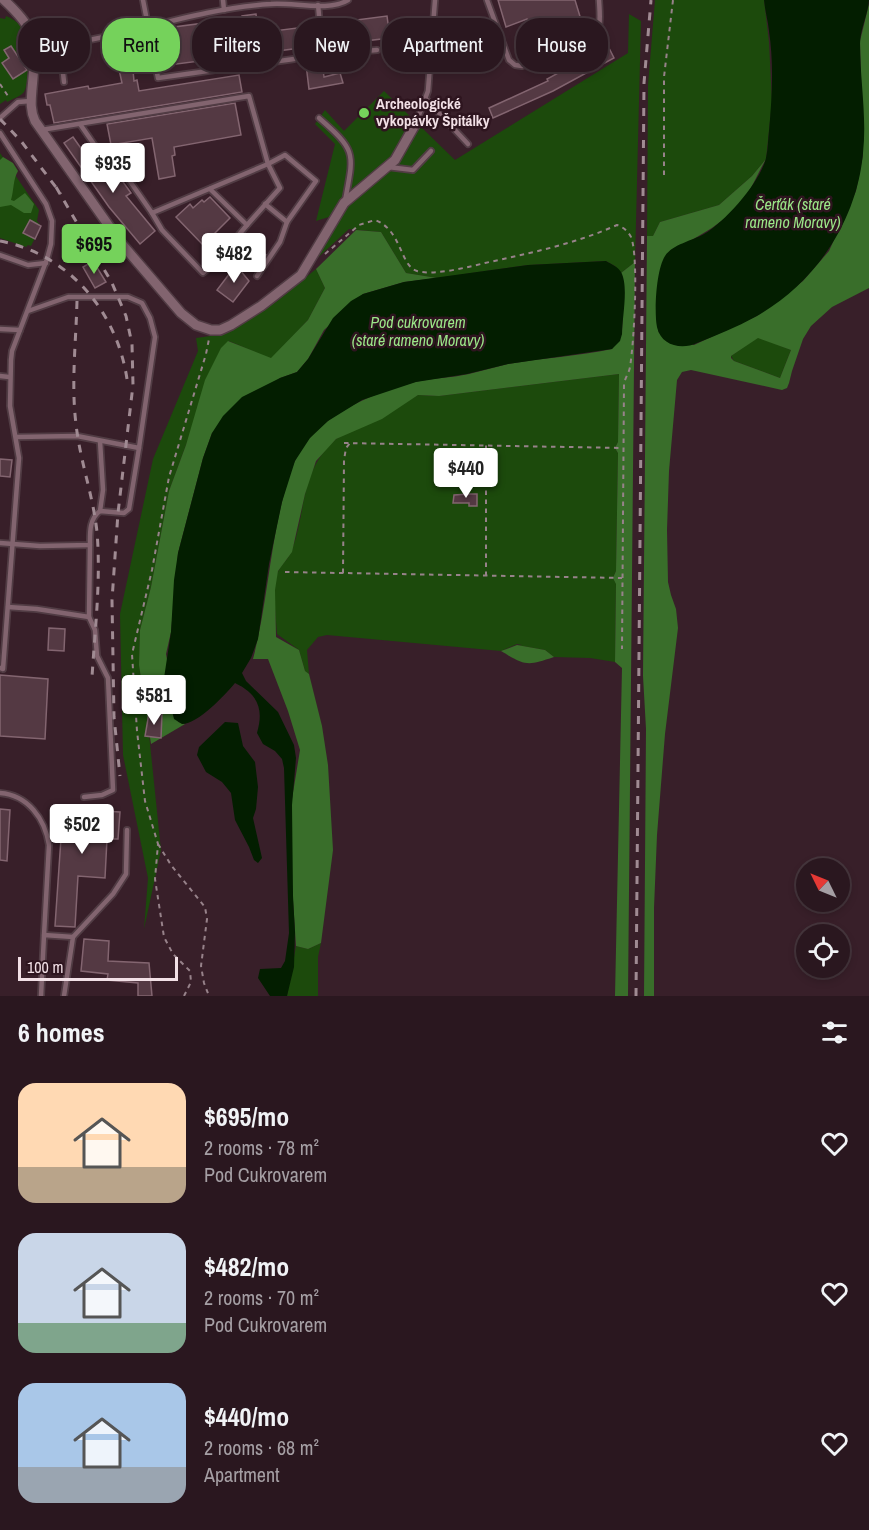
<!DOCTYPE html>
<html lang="en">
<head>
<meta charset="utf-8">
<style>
	body { margin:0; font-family:"Archivo Narrow",sans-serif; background:#36242c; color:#f1f3f6; height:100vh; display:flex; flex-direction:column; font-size:22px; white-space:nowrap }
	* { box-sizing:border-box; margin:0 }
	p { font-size:20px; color:#a59fa4 }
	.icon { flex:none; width:33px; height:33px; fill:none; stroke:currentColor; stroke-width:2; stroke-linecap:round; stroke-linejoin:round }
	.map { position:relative; height:996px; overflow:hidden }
	.side { display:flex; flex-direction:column; background:#2a171f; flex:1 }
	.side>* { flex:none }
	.guide { position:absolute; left:18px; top:18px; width:834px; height:54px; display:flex; gap:12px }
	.needle { width:39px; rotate:313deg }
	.fabs { position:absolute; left:796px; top:858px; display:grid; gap:12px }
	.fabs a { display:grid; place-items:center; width:54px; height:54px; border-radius:50%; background:#2a171f; box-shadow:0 3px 9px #0003,0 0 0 2px #46363d; font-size:30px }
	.scale { position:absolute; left:18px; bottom:15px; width:160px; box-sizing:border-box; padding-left:6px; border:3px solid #f2e0e6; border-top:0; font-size:16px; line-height:21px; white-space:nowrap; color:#f2e0e6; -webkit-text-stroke:4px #2e151f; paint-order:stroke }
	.price { position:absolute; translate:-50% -51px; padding:0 14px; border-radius:6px; background:#fff; color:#222; font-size:20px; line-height:39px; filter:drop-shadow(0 2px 3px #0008) }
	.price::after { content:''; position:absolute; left:50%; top:36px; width:18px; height:14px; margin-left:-9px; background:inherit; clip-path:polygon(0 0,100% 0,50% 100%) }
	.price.on { background:#75d25b; color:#111 }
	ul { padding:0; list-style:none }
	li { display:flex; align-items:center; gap:18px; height:150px; padding:0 18px }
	li span { display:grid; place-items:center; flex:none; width:168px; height:120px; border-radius:18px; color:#555 }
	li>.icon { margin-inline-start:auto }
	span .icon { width:72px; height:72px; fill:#fffc; stroke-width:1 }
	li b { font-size:26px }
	h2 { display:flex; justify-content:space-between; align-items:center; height:72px; padding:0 18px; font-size:26px }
	.pill { padding:0 21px; border-radius:24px; background:#2a171f; box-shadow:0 3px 9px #0003,0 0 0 2px #46363d; font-size:21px; line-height:54px }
	.pill.on { background:#75d25b; color:#111 }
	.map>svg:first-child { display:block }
	.green { fill:#1c4a0c }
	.forest { fill:#396e2a; fill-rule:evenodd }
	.water { fill:#031e00 }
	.building { fill:#543943; stroke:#836570; stroke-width:1.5 }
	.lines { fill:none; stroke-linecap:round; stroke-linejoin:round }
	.service-casing { stroke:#513c44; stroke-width:8 }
	.minor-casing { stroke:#513c44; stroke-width:12 }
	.path { stroke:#97828a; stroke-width:2; stroke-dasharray:4.5 4.5; stroke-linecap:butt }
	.service { stroke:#82646f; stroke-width:4.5 }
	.minor { stroke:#82646f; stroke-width:9 }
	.rail { stroke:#a08b93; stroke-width:3; stroke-dasharray:8 8; stroke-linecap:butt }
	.poi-dot { fill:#75d25b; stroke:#2e151f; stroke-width:2 }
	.labels { text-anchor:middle; stroke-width:5; stroke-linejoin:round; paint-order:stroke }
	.poi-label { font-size:15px; font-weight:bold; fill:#f2e0e6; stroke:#2e151f; text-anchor:start }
	.water-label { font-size:16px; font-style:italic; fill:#9be688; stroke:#2e151f }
</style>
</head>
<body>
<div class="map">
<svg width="869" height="996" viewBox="0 0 869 996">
	<rect width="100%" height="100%" fill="#381f29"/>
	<!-- green -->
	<g class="green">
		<polygon points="655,0 764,0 769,42 772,102 766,159 752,176 719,205 660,222 653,236 647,236 648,85"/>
		<polygon points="629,14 641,21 635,262 621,273 615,266 606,261 528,265 437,278 406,273 381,232 349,229 311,264 345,212 316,221 335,144 315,124 325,110 344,131 384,91 455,160 628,53"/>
		<path d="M6,16c26,10 24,34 22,57 -1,6 -1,14 -4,19 -4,5 -12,7 -17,10l-1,-2 -6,4v-86l5,1z"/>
		<polygon points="0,153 39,210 37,221 41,226 31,246 28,245 26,247 0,238"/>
		<polygon points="316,269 325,288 308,320 271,359 229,341 186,445 169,491 151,587 140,630 139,665 146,705 161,850 144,929 148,878 123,755 120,614 153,459 198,351 196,338 225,334 276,302"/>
		<polygon points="758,337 791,350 780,378 734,361 731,356"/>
		<path d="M619,374l-1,68 -3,6 3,5 -2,118 -3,7 3,5 -1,79 -25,-4 -36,-1 -9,-7 -28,-5 5,-1h-5l-16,7 -174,-16 -9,2 -11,13 2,24 -4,-3 -6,-21 -22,-16c-1,-19 -5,-41 0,-60 3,-9 12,-15 15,-24 15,-41 7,-78 44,-111l82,-44 21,1z"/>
		<polygon points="321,943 318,957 318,996 287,996 296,946 308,949"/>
	</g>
	<!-- forest -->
	<g class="forest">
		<path d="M869,4v284l-37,19 -21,19 -8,13 -11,32 -3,12 -2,5 -5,2 -91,-20 -9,2 -5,8 -8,91 -2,59 1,52 3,13 5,14 2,19 -13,106 -8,101 -3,73v88h-10l2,-267 -3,-53 4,-440h6l7,-14 59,-17 33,-29 14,-17c-7,12 -12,25 -20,37 -19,26 -47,41 -75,54 -9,27 -20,54 -12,83l35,12 63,-29 46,-35 26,-30 27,-60 7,-36 -3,-114zM758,338l33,12 -11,28 -46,-17 -3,-3v-2z"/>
		<path d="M3,157l10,6 5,8c-5,8 -4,19 -7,29l3,1 11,-8 9,11 -3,9h-7l-13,-8 -11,2v-47z"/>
		<polygon points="356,230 381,232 406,273 437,278 404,282 363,294 324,330 308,359 297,372 280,378 212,433 203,458 178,553 171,632 166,654 178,722 185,724 151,744 139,665 140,630 151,587 169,491 186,445 205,380 221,348 228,341 271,358 308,320 325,288 316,269"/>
		<path d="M635,262l-7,734h-13l7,-328 -7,-6 1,-78 -3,-6 3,-7 2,-118 -3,-5 3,-6 1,-68 -180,22 -21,-1 -36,24 -46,20 -20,22 -11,33 -13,58 -14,19 -3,19 1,47 23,13 6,21 4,3 13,52 6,39 5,85 -12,93 -13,6 -12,-3 -4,-61 -1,-80 9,-55 -12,-39 -20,-52h-15c17,-64 17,-133 41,-196 19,-46 76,-69 121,-81 17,-4 36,-4 54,-8 13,-3 26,-7 39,-10 35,-6 70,-8 104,-15l10,-15 2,-49 -3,-12z"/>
		<path d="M517,645l28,5 9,7c-27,9 -28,9 -53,-6z"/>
	</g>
	<!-- water -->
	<g class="water">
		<path d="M764,0h105c-1,15 -9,29 -9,44 0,36 7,73 3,109 -6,68 -48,131 -108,164 -18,10 -38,18 -58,26 -15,7 -36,3 -40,-16 -3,-15 -1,-57 8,-71 8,-12 27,-15 39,-22 22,-13 56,-52 62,-76 2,-9 2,-19 3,-27 3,-33 5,-67 0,-100 -1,-10 -4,-20 -5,-31z"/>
		<path d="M606,261c5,3 12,6 15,11 8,14 1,46 1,62l-2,7 -8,8 -104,15 -41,10 -51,8 -54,18 -34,21 -18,17 -15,23 -13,41 -13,62 -11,75 -7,19 -9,15 4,8 32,31 16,33 2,13 -4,47 1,91 2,36 -1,35 -7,29h-17l-12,-18 2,-9 21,-1 4,-7 4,-28 -5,-165 -2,-9 -7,-8 -12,-7 -6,-11c7,-24 1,-39 -22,-50 -10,12 -37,41 -53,41l-8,-5 -10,-41 7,-46 3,-52 4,-27 25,-95 9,-25 11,-17 19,-19 38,-19 17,-6 11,-13 25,-41 18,-17 12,-7 41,-12 124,-17z"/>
		<polygon points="225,722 238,723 243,746 255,762 258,787 256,809 253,818 262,858 258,863 254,860 249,847 235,820 231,793 222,782 206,772 197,755 199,747"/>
	</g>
	<!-- building -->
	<g class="building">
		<polygon points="498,0 575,0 582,23 532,37 527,19 506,27"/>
		<polygon points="256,14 258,33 305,27 308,47 169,65 166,47 161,47 159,29 242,18 242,16"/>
		<polygon points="387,16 390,38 330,45 328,42 326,24"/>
		<polygon points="130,39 134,81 137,80 139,91 239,75 242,92 54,123 50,105 47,105 45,94 88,86 89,89 122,83 113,42"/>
		<polygon points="11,46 27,70 13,79 2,63 9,58 4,50"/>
		<polygon points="320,46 324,77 340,73 343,83 309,89 304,48"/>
		<polygon points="608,46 614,58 553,91 493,118 489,108 548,81 547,79"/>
		<polygon points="235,103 241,135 174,147 175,155 172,156 175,176 159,179 152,138 111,145 107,124"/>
		<polygon points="73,137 99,174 111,165 131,193 126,196 155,231 140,244 109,207 64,143"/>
		<polygon points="210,197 230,218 203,245 176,217 190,204 193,208 202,200 204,202"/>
		<polygon points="30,220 41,226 35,239 23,233"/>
		<polygon points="251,244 266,255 256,269 243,255"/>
		<polygon points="93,261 106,282 95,288 83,267"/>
		<polygon points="236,265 249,281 233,302 217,290"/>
		<polygon points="0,459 12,460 10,477 0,476"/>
		<polygon points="469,494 477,494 477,506 469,506 469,503 453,503 454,495"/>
		<polygon points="49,628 65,629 64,651 48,650"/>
		<polygon points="0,675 48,679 45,739 0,736"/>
		<polygon points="149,713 162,714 161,738 145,736"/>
		<polygon points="0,809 10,810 7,861 0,860"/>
		<polygon points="63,809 120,812 118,839 107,839 105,878 78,876 75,927 55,926"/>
		<polygon points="84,939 109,941 108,961 149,963 152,996 138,996 138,983 107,980 108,974 81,971"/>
	</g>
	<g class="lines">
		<!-- service casing -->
		<g class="service-casing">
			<g id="service">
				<polyline points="143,0 158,78 294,59"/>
				<polyline points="223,0 224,10"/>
				<path d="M487,0l22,60 6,5 7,1 64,-21c17,-12 14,-26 13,-45"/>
				<path d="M318,5c2,15 1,39 13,49l46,-4"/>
				<polyline points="36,49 60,46"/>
				<path d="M64,82l-4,-36c21,-5 42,-8 63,-13 49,-12 98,-26 148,-29 22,-2 58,8 77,-4"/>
				<polyline points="426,99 468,144"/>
				<polyline points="0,118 18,102 31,101"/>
				<path d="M319,118c38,33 35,35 26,83"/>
				<polyline points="416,123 428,91 435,0"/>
				<polyline points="41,130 249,96 268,164 152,213 111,154 100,153 80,124"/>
				<polyline points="0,133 46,204 52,221 51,244 47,259 12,351 11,360 10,406 19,458 3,669 0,668"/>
				<polyline points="388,167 413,170 431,151"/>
				<polyline points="152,213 162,230 203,273 216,262 247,225 210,189"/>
				<polyline points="247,225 280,188 268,164 285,155 316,181 287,222 265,204"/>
				<polyline points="0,255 28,265 46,263"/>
				<polyline points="257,276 280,242 287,222"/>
				<polyline points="0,329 20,330"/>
				<polyline points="0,376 9,377"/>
				<polyline points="16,437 77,436 139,448 155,337 150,318 142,303 128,297 68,297 28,311"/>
				<polyline points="100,511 103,490 100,441"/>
				<path d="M0,543l40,3 50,-1c0,-12 -1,-26 10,-34l24,2 5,-4 10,-61"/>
				<polyline points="8,607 37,609 89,617 90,545"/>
				<path d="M0,793c28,2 45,26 49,52l-5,90"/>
				<polyline points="84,797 102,795 113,790 108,678 97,656 95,630 89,617"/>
				<polyline points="73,937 113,894 126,874 127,830"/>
				<polyline points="41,996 44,935 73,937 64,996"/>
			</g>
		</g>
		<!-- minor casing -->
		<g class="minor-casing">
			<path id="minor" d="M4,0c36,33 32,43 28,89 -1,12 -2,21 3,32l86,122 60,70 15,12 15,5h9l11,-5 30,-19 40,-31 43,-72 51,-43 21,-37"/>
		</g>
		<!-- path -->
		<g class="path">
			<polyline points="0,84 10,99"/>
			<polyline points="664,175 664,77 673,0"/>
			<path d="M325,254l34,-29 16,-5c27,10 25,46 42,51 17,5 51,-4 68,-8 45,-10 90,-19 132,-38 6,2 11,6 14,12 8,20 3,106 -1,130 -1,6 -5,11 -6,17l-2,265"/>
			<polyline points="344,443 623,448"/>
			<polyline points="285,572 622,578"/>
			<polyline points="343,573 344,460 346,448 350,443"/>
			<polyline points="486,576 486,445"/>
			<polyline points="158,844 171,865 205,907 207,919 201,966 204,983 209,996"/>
			<polyline points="184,996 191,982 190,971 173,954 164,937 155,879 158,844 145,801 137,731 132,654 152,570 169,477 206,354 209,339"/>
		</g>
		<!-- service -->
		<use href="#service" class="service"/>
		<!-- minor -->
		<use href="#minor" class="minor"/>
		<!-- rail -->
		<g class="rail">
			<polyline points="0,119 21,141 61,194"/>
			<polyline points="56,187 112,283 126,316 132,344 133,385 118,513 112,600 114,717 120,776"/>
			<path d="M0,241c69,13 117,71 127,138"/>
			<path d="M77,301c-1,41 -6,83 -1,123 4,37 17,71 21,108 4,48 -2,97 -5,145"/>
			<polyline points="636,996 644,83 651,0"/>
		</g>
	</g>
	<!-- markers -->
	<circle class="poi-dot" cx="364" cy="113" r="6"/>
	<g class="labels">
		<!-- poi labels -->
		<g class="poi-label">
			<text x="376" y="109">Archeologické<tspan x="376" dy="17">vykopávky Špitálky</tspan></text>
		</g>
		<!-- water labels -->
		<g class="water-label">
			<text x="793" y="210">Čerťák (staré<tspan x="793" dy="18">rameno Moravy)</tspan></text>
			<text x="418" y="328">Pod cukrovarem<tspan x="418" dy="18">(staré rameno Moravy)</tspan></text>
		</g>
	</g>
</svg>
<div class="fabs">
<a><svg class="needle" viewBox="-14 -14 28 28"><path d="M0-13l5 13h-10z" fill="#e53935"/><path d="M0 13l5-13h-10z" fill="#a59fa4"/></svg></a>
<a><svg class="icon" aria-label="locate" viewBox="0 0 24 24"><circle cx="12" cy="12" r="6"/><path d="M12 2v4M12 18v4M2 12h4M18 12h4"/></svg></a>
</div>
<div class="scale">100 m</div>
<b class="price" style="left:113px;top:194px">$935</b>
<b class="price on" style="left:94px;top:275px">$695</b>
<b class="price" style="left:234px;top:284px">$482</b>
<b class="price" style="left:466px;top:499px">$440</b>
<b class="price" style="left:154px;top:726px">$581</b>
<b class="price" style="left:82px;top:855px">$502</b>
<div class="guide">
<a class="pill">Buy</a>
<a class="pill on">Rent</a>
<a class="pill">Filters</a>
<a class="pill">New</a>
<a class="pill">Apartment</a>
<a class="pill">House</a>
</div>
</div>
<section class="side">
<h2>6 homes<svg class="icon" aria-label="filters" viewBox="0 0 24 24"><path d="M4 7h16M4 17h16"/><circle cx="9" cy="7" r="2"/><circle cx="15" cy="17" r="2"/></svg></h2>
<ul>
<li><span style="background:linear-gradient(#ffd9b3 70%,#b9a48a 0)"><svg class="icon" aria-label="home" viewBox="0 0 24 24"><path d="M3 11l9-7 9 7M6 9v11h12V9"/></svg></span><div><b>$695/mo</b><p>2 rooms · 78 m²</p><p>Pod Cukrovarem</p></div><svg class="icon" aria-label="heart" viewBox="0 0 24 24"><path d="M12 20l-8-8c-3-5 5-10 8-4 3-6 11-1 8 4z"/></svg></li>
<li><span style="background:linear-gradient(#c9d6e8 75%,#7fa58c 0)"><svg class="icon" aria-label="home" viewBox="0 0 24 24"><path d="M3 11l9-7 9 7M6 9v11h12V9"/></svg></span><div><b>$482/mo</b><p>2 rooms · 70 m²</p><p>Pod Cukrovarem</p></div><svg class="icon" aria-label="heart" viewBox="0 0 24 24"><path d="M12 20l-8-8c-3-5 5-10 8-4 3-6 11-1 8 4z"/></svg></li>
<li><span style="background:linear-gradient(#a9c7e8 70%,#9aa5b1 0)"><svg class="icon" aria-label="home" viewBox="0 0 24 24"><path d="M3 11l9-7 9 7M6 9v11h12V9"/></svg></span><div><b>$440/mo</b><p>2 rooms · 68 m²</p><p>Apartment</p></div><svg class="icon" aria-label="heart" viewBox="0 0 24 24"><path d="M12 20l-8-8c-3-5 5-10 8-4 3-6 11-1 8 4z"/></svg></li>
</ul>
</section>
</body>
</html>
